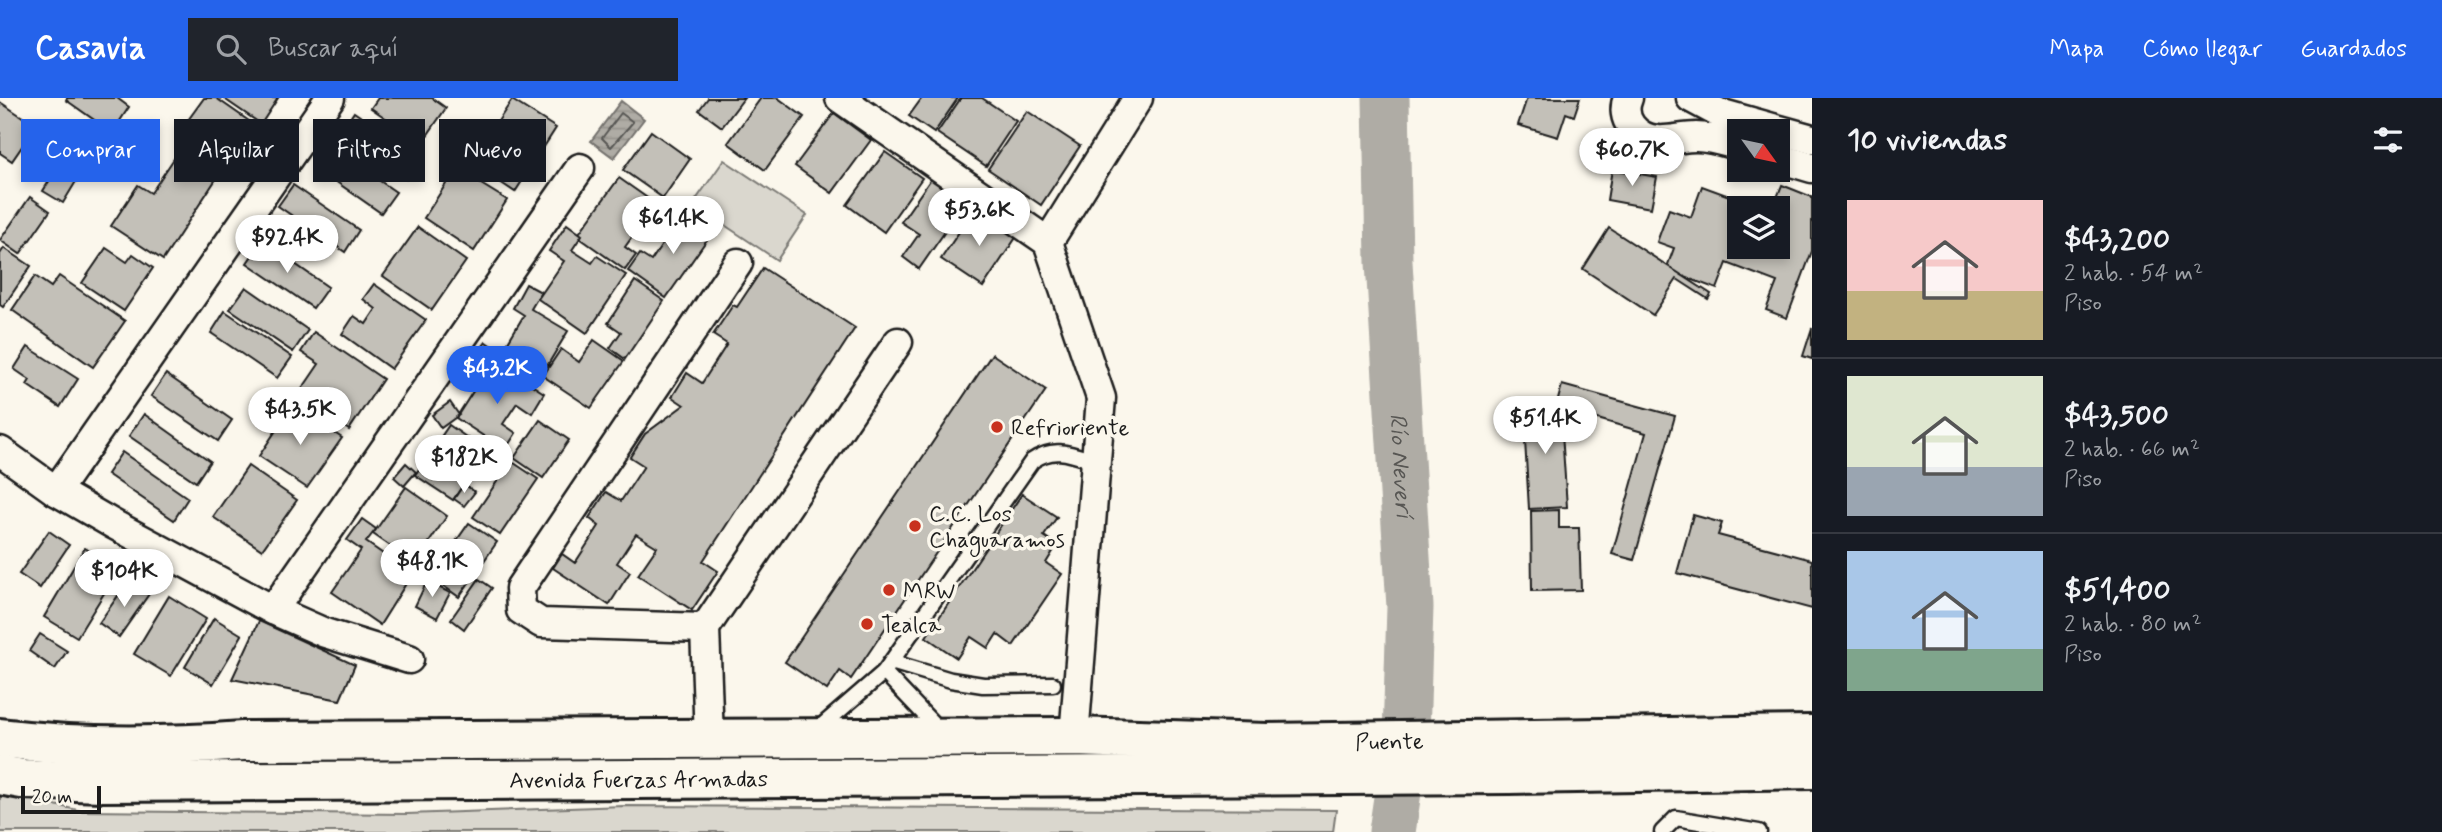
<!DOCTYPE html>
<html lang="es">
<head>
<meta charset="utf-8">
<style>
	body { margin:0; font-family:Mynerve,sans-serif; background:#20242c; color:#f1f3f6; height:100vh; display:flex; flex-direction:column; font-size:26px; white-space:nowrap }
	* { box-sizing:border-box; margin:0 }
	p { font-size:23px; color:#9ea1a6 }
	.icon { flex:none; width:38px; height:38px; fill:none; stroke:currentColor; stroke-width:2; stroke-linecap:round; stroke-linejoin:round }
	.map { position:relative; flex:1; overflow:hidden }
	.panel { display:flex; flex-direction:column; background:#171b24; width:630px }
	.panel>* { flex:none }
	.top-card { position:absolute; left:21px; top:21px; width:665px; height:63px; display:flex; gap:14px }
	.needle { width:46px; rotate:123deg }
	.fabs { position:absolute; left:1727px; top:21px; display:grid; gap:14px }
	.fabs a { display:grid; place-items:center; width:63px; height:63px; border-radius:0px; background:#171b24; box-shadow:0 4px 10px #0003; font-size:35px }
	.scale { position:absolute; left:21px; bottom:18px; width:80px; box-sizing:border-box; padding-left:7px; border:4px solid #1c1c1c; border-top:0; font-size:19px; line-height:24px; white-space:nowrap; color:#1c1c1c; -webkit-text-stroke:5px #fbf7ec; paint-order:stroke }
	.price { position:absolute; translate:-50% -60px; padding:0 16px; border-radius:24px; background:#fff; color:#222; font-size:23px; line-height:46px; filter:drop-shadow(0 2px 4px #0008) }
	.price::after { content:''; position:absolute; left:50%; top:42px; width:21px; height:16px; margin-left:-10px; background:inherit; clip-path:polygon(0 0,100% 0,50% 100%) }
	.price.current { background:#2563eb; color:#fff }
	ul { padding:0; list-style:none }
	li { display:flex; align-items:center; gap:21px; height:175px; padding:0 35px }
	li+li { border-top:2px solid #363941 }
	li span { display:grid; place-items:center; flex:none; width:196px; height:140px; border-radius:0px; color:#555 }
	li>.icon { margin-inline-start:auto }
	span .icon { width:84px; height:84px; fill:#fffc; stroke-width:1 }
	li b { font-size:30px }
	h2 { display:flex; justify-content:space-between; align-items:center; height:84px; padding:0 35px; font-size:30px }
	.tag { padding:0 24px; border-radius:0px; background:#171b24; box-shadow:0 4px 10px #0003; font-size:24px; line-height:63px }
	.tag.current { background:#2563eb; color:#fff }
	header { display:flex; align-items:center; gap:42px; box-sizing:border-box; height:98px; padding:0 35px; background:#2563eb; color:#fff }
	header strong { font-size:33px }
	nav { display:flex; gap:38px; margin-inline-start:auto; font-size:24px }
	.search { width:490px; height:63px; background:#20242c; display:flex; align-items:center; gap:18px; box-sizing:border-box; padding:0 24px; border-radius:0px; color:#9ea1a6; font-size:26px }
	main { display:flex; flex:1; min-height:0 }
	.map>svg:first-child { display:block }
	.green { fill:#dad7ce; stroke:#7b7a75; stroke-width:2 }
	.water { fill:url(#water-rules); stroke:#74726e; stroke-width:2 }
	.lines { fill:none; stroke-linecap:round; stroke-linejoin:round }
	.shore { stroke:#575653; stroke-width:2 }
	.river { stroke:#afaca5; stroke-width:47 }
	.building { fill:#c3c0b8; stroke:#1c1c1c; stroke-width:2 }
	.lane-casing { stroke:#1c1c1c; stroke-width:19 }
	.street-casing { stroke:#1c1c1c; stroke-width:33 }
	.secondary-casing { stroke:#1c1c1c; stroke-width:44 }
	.lane { stroke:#fbf7ec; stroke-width:14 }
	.street { stroke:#fbf7ec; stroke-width:28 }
	.secondary { stroke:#fbf7ec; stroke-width:38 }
	.poi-dot { fill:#c8321e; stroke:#fbf7ec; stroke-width:2.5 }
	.labels { text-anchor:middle; stroke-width:7; stroke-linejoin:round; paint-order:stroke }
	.poi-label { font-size:23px; fill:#1c1c1c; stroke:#fbf7ec; text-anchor:start }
	.street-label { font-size:23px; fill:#1c1c1c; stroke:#fbf7ec }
	.water-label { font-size:24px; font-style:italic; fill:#575653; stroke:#fbf7ec }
</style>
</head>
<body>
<header>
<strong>Casavia</strong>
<div class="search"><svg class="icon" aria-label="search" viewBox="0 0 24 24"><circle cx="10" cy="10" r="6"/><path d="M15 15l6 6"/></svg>Buscar aquí</div>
<nav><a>Mapa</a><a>Cómo llegar</a><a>Guardados</a></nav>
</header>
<main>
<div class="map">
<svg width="1812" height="734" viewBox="0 0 1812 734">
	<defs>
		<pattern id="water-rules" width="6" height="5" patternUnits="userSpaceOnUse" patternTransform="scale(1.75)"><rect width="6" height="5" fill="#afaca5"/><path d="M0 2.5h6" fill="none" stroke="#96938d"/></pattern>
	</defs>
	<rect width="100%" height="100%" fill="#fbf7ec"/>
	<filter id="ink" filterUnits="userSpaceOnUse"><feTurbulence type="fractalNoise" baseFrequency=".0143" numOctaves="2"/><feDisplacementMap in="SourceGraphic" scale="14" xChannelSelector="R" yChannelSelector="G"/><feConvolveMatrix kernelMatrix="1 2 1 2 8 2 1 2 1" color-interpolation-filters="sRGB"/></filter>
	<g filter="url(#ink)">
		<!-- green -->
		<g class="green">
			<polygon points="724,62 807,117 777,162 693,106"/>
			<polygon points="0,695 82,713 407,716 624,708 1336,712 1333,734 0,734"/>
		</g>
		<!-- water -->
		<polygon class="water" points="621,3 644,21 614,60 591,43"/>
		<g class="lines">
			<!-- shore -->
			<polygon class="shore" points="621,15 633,24 611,49 602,40"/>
			<!-- river -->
			<path class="river" id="s1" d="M1386,0l3,164 21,345 -4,130 -14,95"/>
		</g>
		<!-- building -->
		<g class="building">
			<polygon points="67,0 117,0 129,9 110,38 94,27 97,24 66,2"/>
			<polygon points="204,0 216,0 259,30 234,65 183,29"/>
			<polygon points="223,0 278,0 261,26"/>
			<polygon points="378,0 432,0 446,10 422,45 371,10"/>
			<polygon points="708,0 744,0 722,29 699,12"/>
			<polygon points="761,0 778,0 804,19 765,72 728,45"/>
			<polygon points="922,0 958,0 934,35 909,18"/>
			<polygon points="961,0 982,0 1016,23 986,68 937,35"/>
			<polygon points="1527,0 1580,0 1574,18 1566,15 1558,39 1518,27"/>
			<polygon points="512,2 556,30 515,94 488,76 481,86 507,102 474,153 424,120 475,41 483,46"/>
			<polygon points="0,4 36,28 12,63 0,55"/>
			<polygon points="1027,13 1080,48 1041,107 988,71"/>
			<polygon points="354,14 420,59 406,81 340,35"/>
			<polygon points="834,15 871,42 832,95 795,68"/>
			<polygon points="47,24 95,52 63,105 43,93 64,59 36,42"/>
			<polygon points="651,33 690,61 663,100 623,72"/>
			<polygon points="329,48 396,94 381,115 315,69"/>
			<polygon points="181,50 220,75 163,162 111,128 138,87 151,95"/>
			<polygon points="885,54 922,80 884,134 847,107"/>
			<polygon points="1612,71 1657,79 1651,110 1607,102"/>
			<polygon points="933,78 967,102 919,171 903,159 919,136 901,124"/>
			<polygon points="619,80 670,116 652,142 638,131 625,149 636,157 625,172 577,138"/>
			<polygon points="293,87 359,132 345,154 278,108"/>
			<polygon points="1782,87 1812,99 1812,153 1787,220 1766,212 1777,184 1727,165 1717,191 1666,172 1674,150 1657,144 1669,111 1691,119 1702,88 1762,110 1740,110 1740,149 1778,149 1778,110 1773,110"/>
			<polygon points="30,99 50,113 20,156 0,142"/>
			<polygon points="975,110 1017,138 983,189 941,161"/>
			<polygon points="685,113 713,133 666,200 628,173 640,156 651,163"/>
			<polygon points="567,126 582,137 572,152 592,165 597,158 626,177 587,235 538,201 564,163 549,153"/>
			<polygon points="418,129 466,163 432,212 383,178"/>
			<polygon points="1609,130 1711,196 1708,201 1677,181 1653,217 1583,171"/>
			<polygon points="262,143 328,189 313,210 247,165"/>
			<polygon points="4,150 31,168 3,209 0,207 0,156"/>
			<polygon points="106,150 127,164 133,156 153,170 124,213 82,185"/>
			<polygon points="763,170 855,230 703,463 718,473 692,512 638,477 657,449 636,436 617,465 630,474 609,507 553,470 562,456 575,465 599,428 589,420 606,394 621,403 644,368 630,359 645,336 684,307 672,299 687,275 702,285 727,246 713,237 733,207 737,209"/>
			<polygon points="35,178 51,189 59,178 125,223 93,269 12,212"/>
			<polygon points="635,183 664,203 625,261 610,250 621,234 608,225"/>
			<polygon points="374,186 426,222 391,271 342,236 354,218 366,226 376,211 363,201"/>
			<polygon points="526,186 541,194 531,211 568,233 538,283 499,259 524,217 513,210"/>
			<polygon points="246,189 308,232 293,254 230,211"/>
			<polygon points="225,213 292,259 277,280 211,235"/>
			<polygon points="1812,230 1812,261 1803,258"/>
			<polygon points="314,234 383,281 349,332 298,297 319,266 301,254"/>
			<polygon points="594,242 624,263 591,310 543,278 561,251 579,264"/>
			<polygon points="486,244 499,253 486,270 473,261"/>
			<polygon points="28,249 78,281 60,309 27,287 30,282 14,271"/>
			<polygon points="992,256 1046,292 851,581 840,573 827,592 785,564"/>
			<polygon points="488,270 516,288 521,280 544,295 532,315 517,305 503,326 516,335 505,352 456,320"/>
			<polygon points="166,276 232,322 218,343 151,298"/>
			<polygon points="1562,287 1675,318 1634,462 1612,456 1646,335 1556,309"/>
			<polygon points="450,304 459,317 441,330 432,317"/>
			<polygon points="1560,305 1567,409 1529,411 1523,308"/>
			<polygon points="293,307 342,340 307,390 259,358"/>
			<polygon points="144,316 210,363 196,384 129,338"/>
			<polygon points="540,322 569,342 543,380 514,360"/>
			<polygon points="449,327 486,353 453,402 415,377"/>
			<polygon points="122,354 188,400 174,422 107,376"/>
			<polygon points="511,363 538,381 500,437 473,419"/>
			<polygon points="406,365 416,374 404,388 394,379"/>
			<polygon points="248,368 297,402 262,452 213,419"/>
			<polygon points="464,386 475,394 464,408 454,401"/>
			<polygon points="406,389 447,418 415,465 373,436"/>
			<polygon points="1022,396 1057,419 1044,438 1057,447 1046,465 1062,476 1013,548 997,536 988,550 971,539 957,560 926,539"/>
			<polygon points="1559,412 1559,430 1579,430 1581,492 1532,493 1531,413"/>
			<polygon points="1693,417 1722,425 1718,437 1812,462 1812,511 1677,475"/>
			<polygon points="362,421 376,431 366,444 412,476 380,527 332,494 361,452 347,442"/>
			<polygon points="469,425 497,444 459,499 431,479"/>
			<polygon points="49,433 69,447 40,490 19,476"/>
			<polygon points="85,450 119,471 77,539 44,519"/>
			<polygon points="479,481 492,490 464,531 451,521"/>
			<polygon points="129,482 149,496 119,539 99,525"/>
			<polygon points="427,483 450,495 437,520 415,508"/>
			<polygon points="169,498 206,521 171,578 134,556"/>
			<polygon points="214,520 242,537 213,586 185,569"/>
			<polygon points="259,523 355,567 340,602 232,581"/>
			<polygon points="40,536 67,553 55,571 29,553"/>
		</g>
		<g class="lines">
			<!-- lane casing -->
			<g class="lane-casing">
				<g id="lane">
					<polyline points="891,564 951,582 983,587 1053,586"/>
					<polyline points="884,574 941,634"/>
					<path d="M817,632l67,-58 148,-211c22,-16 40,-7 64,1"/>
					<polyline points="1662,734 1676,720 1759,734"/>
				</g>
			</g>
			<!-- street casing -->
			<g class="street-casing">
				<g id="street">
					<polyline points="840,0 1048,144"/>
					<path d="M1628,0c-9,21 8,40 29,42 13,1 26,-3 39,-3 15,0 29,5 44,9"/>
					<polyline points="1691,0 1719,15 1812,41"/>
					<polyline points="1778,60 1812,70"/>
					<polyline points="0,353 56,393 113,426 273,512 325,535 409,561"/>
					<polyline points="56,393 330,0"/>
					<polyline points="273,512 580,70"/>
					<polyline points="705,530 541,525 521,512 520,490 738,165"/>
					<polyline points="1074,639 1101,300 1048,144 1138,0"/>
					<polyline points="709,642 705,530 898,244"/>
				</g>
			</g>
			<!-- secondary casing -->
			<g class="secondary-casing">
				<g id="secondary">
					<path id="s2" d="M0,640c81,10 162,9 243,3l831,-4 193,6 545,-8"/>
					<path id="s3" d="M0,677l22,4 80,3 1408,-8 302,-5"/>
				</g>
			</g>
			<!-- lane -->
			<use href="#lane" class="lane"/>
			<!-- street -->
			<use href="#street" class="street"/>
			<!-- secondary -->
			<use href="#secondary" class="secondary"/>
		</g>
	</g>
	<!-- markers -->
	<g class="poi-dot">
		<circle cx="997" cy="329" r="7"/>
		<circle cx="915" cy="428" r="7"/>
		<circle cx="889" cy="492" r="7"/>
		<circle cx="867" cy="526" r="7"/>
	</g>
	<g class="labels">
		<!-- poi labels -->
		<g class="poi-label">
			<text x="1011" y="337">Refrioriente</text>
			<text x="929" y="423">C.C. Los<tspan x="929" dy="26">Chaguaramos</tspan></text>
			<text x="903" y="500">MRW</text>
			<text x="881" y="534">Tealca</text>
		</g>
		<!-- street labels -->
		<g class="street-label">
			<text dy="8" stroke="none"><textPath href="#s2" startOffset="1390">Puente</textPath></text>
			<text dy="8" stroke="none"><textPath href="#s3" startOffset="639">Avenida Fuerzas Armadas</textPath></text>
		</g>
		<!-- water labels -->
		<g class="water-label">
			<text dy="8" stroke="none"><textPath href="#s1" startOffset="368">Río Neverí</textPath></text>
		</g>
	</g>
</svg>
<div class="fabs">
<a><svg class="needle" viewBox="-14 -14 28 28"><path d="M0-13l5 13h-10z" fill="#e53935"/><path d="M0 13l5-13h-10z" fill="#9ea1a6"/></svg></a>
<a><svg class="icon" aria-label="layers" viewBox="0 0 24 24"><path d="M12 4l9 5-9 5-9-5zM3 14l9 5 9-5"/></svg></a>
</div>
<div class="scale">20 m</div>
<b class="price" style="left:1632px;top:90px">$60.7K</b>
<b class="price" style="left:979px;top:150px">$53.6K</b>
<b class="price" style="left:673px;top:158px">$61.4K</b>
<b class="price" style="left:287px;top:177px">$92.4K</b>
<b class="price current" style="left:497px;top:308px">$43.2K</b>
<b class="price" style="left:300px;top:349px">$43.5K</b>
<b class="price" style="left:1545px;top:358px">$51.4K</b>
<b class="price" style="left:464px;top:397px">$182K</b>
<b class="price" style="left:432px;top:501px">$48.1K</b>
<b class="price" style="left:124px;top:511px">$104K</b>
<div class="top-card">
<a class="tag current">Comprar</a>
<a class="tag">Alquilar</a>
<a class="tag">Filtros</a>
<a class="tag">Nuevo</a>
</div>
</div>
<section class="panel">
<h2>10 viviendas<svg class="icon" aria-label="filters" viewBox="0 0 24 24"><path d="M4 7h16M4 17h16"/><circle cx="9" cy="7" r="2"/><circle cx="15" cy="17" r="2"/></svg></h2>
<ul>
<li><span style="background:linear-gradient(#f6c9c9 65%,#c2b280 0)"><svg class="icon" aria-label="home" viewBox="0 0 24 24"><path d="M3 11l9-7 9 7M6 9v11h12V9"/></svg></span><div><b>$43,200</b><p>2 hab. · 54 m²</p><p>Piso</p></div></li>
<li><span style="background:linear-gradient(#dfe7d0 65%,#9aa5b1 0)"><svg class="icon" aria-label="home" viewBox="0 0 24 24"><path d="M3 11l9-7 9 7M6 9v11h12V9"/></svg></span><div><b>$43,500</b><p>2 hab. · 66 m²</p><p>Piso</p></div></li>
<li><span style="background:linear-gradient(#a9c7e8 70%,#7fa58c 0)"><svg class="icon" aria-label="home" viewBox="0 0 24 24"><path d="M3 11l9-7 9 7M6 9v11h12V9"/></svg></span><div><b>$51,400</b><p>2 hab. · 80 m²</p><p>Piso</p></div></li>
</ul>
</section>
</main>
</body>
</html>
